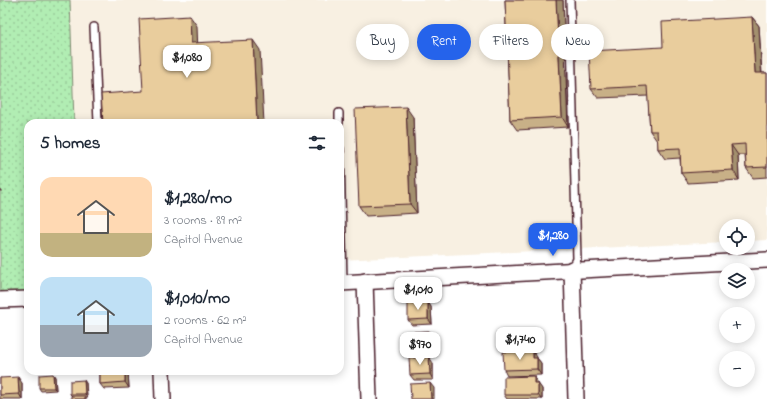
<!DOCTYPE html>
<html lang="en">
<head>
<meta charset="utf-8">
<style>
	body { margin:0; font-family:"Indie Flower",sans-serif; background:#f6f6f7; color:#1f2937; height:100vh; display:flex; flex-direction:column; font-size:15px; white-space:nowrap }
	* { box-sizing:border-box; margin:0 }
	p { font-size:13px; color:#747a83 }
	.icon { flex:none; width:22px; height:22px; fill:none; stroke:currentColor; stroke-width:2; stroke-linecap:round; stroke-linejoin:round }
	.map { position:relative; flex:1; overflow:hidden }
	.sheet { position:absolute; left:24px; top:119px; width:320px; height:256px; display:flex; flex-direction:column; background:#fff; border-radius:12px; box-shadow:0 2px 10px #0003 }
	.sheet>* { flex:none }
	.hud { position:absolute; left:356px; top:24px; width:351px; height:36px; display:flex; gap:8px }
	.controls { position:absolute; left:719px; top:219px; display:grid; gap:8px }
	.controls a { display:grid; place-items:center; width:36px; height:36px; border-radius:50%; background:#fff; box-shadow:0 2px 10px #0003; font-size:20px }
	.price { position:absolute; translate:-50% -34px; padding:0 9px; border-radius:8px; background:#fff; color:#222; font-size:13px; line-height:26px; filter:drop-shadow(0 1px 2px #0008) }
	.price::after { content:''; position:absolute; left:50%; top:24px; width:12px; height:9px; margin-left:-6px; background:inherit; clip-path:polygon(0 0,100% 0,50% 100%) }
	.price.active { background:#2563eb; color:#fff }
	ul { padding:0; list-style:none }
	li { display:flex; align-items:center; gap:12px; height:100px; padding:0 16px }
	li span { display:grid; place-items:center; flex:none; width:112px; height:80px; border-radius:12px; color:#555 }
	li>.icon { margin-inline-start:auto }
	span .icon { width:48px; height:48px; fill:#fffc; stroke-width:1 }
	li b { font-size:17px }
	h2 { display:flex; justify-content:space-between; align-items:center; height:48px; padding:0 16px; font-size:17px }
	.chip { padding:0 14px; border-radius:18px; background:#fff; box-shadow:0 2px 10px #0003; font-size:14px; line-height:36px }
	.chip.active { background:#2563eb; color:#fff }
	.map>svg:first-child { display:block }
	.built { fill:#f8f0e2 }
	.green { fill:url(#green-dots); stroke:#7e866f }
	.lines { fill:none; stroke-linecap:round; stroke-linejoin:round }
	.service-casing { stroke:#4a1f2b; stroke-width:10 }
	.minor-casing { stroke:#4a1f2b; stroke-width:18 }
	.path { stroke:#4a1f2b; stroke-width:2.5; stroke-dasharray:4 3; stroke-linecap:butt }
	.service { stroke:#fff; stroke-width:7 }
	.minor { stroke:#fff; stroke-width:15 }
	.wall { fill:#c8b087; stroke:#4a1f2b }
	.shaded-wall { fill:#a3906e; stroke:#4a1f2b }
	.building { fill:#e9cd9d; stroke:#4a1f2b }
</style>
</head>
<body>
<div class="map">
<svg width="767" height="399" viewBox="0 0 767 399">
	<defs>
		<pattern id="green-dots" width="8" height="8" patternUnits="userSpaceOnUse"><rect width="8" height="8" fill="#b1edb3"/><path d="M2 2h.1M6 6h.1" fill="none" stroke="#9acb9a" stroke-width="1.8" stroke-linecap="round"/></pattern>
	</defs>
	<rect width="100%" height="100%" fill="#fff"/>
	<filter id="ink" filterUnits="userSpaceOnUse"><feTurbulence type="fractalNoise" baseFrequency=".025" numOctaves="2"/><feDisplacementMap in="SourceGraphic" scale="8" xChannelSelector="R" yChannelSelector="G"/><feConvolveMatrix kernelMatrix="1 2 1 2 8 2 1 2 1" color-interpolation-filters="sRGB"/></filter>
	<g filter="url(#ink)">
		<!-- built -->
		<polygon class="built" points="70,0 767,0 767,240 748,241 748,226 726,226 726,242 340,260 340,123 74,123"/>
		<!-- green -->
		<polygon class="green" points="0,0 70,0 74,123 28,123 28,291 0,292"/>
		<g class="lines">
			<!-- service casing -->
			<g class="service-casing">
				<g id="service">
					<polyline points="570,0 577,259 572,269"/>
					<polyline points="94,27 98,123"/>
					<polyline points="339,113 339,123"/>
					<polyline points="340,149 343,282"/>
				</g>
			</g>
			<!-- minor casing -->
			<g class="minor-casing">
				<g id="minor">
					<polyline points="572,269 576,399"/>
					<polyline points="365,281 369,399"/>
					<polyline points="340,283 767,260"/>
					<polyline points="0,300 28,299"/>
					<polyline points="162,371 163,399"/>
				</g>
			</g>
			<!-- path -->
			<polyline class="path" points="0,191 1,190"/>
			<!-- service -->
			<use href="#service" class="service"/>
			<!-- minor -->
			<use href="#minor" class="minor"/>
		</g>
		<!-- wall -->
		<g class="wall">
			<polygon points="505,0 563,0 568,127 517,130 510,120"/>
			<polygon points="752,17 759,26 762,73 767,73 767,177 753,178 746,168 745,155 738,155 739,180 688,183 681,173 680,158 665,159 658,149 658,141 657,141 650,131 648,96 598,98 591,89 663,47"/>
			<polygon points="413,117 417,213 366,216 359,206"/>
			<polygon points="428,302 431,307 432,324 412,325 408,320"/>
			<polygon points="433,336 433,354 413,354 410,349"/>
			<polygon points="537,357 537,358 541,363 541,375 507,376 504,370"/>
			<polygon points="433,363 433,380 414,380 410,375"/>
			<polygon points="100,371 128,371 129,388 104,389 100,384"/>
			<polygon points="53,374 55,377 56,390 41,391 39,388"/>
			<polygon points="534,376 537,382 537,383 542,389 542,399 507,399 504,395"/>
			<polygon points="0,378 22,383 22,399 0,399"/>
			<polygon points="86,383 87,396 86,396 87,399 71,399 72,396 70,394"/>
		</g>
		<!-- shaded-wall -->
		<g class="shaded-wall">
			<polygon points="556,0 563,0 568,127 562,117"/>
			<polygon points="190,16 197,26 198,53 191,43"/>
			<polygon points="752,17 759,26 762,83 755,73"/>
			<polygon points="253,40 260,50 264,123 257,123"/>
			<polygon points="406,107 413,117 417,213 410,204"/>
			<polygon points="731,145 738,155 739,180 733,170"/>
			<polygon points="428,302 431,307 432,324 428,319"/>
			<polygon points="429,331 433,336 433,354 429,348"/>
			<polygon points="533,351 537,357 537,364 533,358"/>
			<polygon points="429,357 433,363 433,380 430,374"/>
			<polygon points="537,358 541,363 541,375 537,369"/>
			<polygon points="125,371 128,371 129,388 125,382"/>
			<polygon points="53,374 55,377 56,390 54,388"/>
			<polygon points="534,376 537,382 538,389 534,383"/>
			<polygon points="18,377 22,383 22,399 19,394"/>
			<polygon points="84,380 86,383 87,396 85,394"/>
			<polygon points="430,383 434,388 434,399 431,399"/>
			<polygon points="538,383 542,389 542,399 541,399 538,395"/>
		</g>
		<!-- building -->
		<g class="building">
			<polygon points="505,0 556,0 562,117 510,120"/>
			<polygon points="190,16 191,43 253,40 257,123 103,123 101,94 143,91 139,19"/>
			<polygon points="752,17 755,73 767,73 767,167 746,168 745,144 731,145 733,170 681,173 680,148 658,149 657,131 650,131 647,86 591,89 589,51 663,47 662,22"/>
			<polygon points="406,107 410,204 359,206 355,109"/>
			<polygon points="428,302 428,319 408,320 408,303"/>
			<polygon points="429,331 429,348 410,349 409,332"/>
			<polygon points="533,351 533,358 537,358 537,369 504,370 503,352"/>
			<polygon points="429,357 430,374 410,375 409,358"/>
			<polygon points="100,371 125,371 125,382 100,384"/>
			<polygon points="53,374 54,388 39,388 39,375"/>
			<polygon points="534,376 534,383 538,383 538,395 504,395 504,377"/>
			<polygon points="18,377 19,394 0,395 0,378"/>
			<polygon points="84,380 85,394 70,394 70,381"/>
			<polygon points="430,383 431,399 411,399 410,384"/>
			<rect x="71" y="396" width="14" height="3"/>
		</g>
	</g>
</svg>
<div class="controls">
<a><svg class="icon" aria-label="locate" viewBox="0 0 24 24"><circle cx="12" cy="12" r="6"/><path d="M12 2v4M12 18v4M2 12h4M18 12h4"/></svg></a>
<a><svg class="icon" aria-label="layers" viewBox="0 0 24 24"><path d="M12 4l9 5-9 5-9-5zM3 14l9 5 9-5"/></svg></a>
<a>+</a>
<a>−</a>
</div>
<b class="price" style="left:187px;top:79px">$1,080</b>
<b class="price active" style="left:553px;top:257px">$1,280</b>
<b class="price" style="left:418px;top:311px">$1,010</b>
<b class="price" style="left:520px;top:361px">$1,740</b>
<b class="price" style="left:420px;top:366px">$970</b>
<div class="hud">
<a class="chip">Buy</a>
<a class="chip active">Rent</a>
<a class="chip">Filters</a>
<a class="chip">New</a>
</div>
<section class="sheet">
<h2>5 homes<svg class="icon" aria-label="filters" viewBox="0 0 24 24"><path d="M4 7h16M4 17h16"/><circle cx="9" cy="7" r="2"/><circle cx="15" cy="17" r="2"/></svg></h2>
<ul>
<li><span style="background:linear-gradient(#ffd9b3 70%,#c2b280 0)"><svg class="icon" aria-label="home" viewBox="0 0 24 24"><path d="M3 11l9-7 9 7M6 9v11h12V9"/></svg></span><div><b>$1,280/mo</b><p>3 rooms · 89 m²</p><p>Capitol Avenue</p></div></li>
<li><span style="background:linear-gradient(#bfe0f5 60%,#9aa5b1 0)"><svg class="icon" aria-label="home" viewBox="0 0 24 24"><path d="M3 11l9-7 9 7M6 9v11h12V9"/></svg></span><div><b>$1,010/mo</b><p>2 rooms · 62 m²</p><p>Capitol Avenue</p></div></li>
</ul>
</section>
</div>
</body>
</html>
